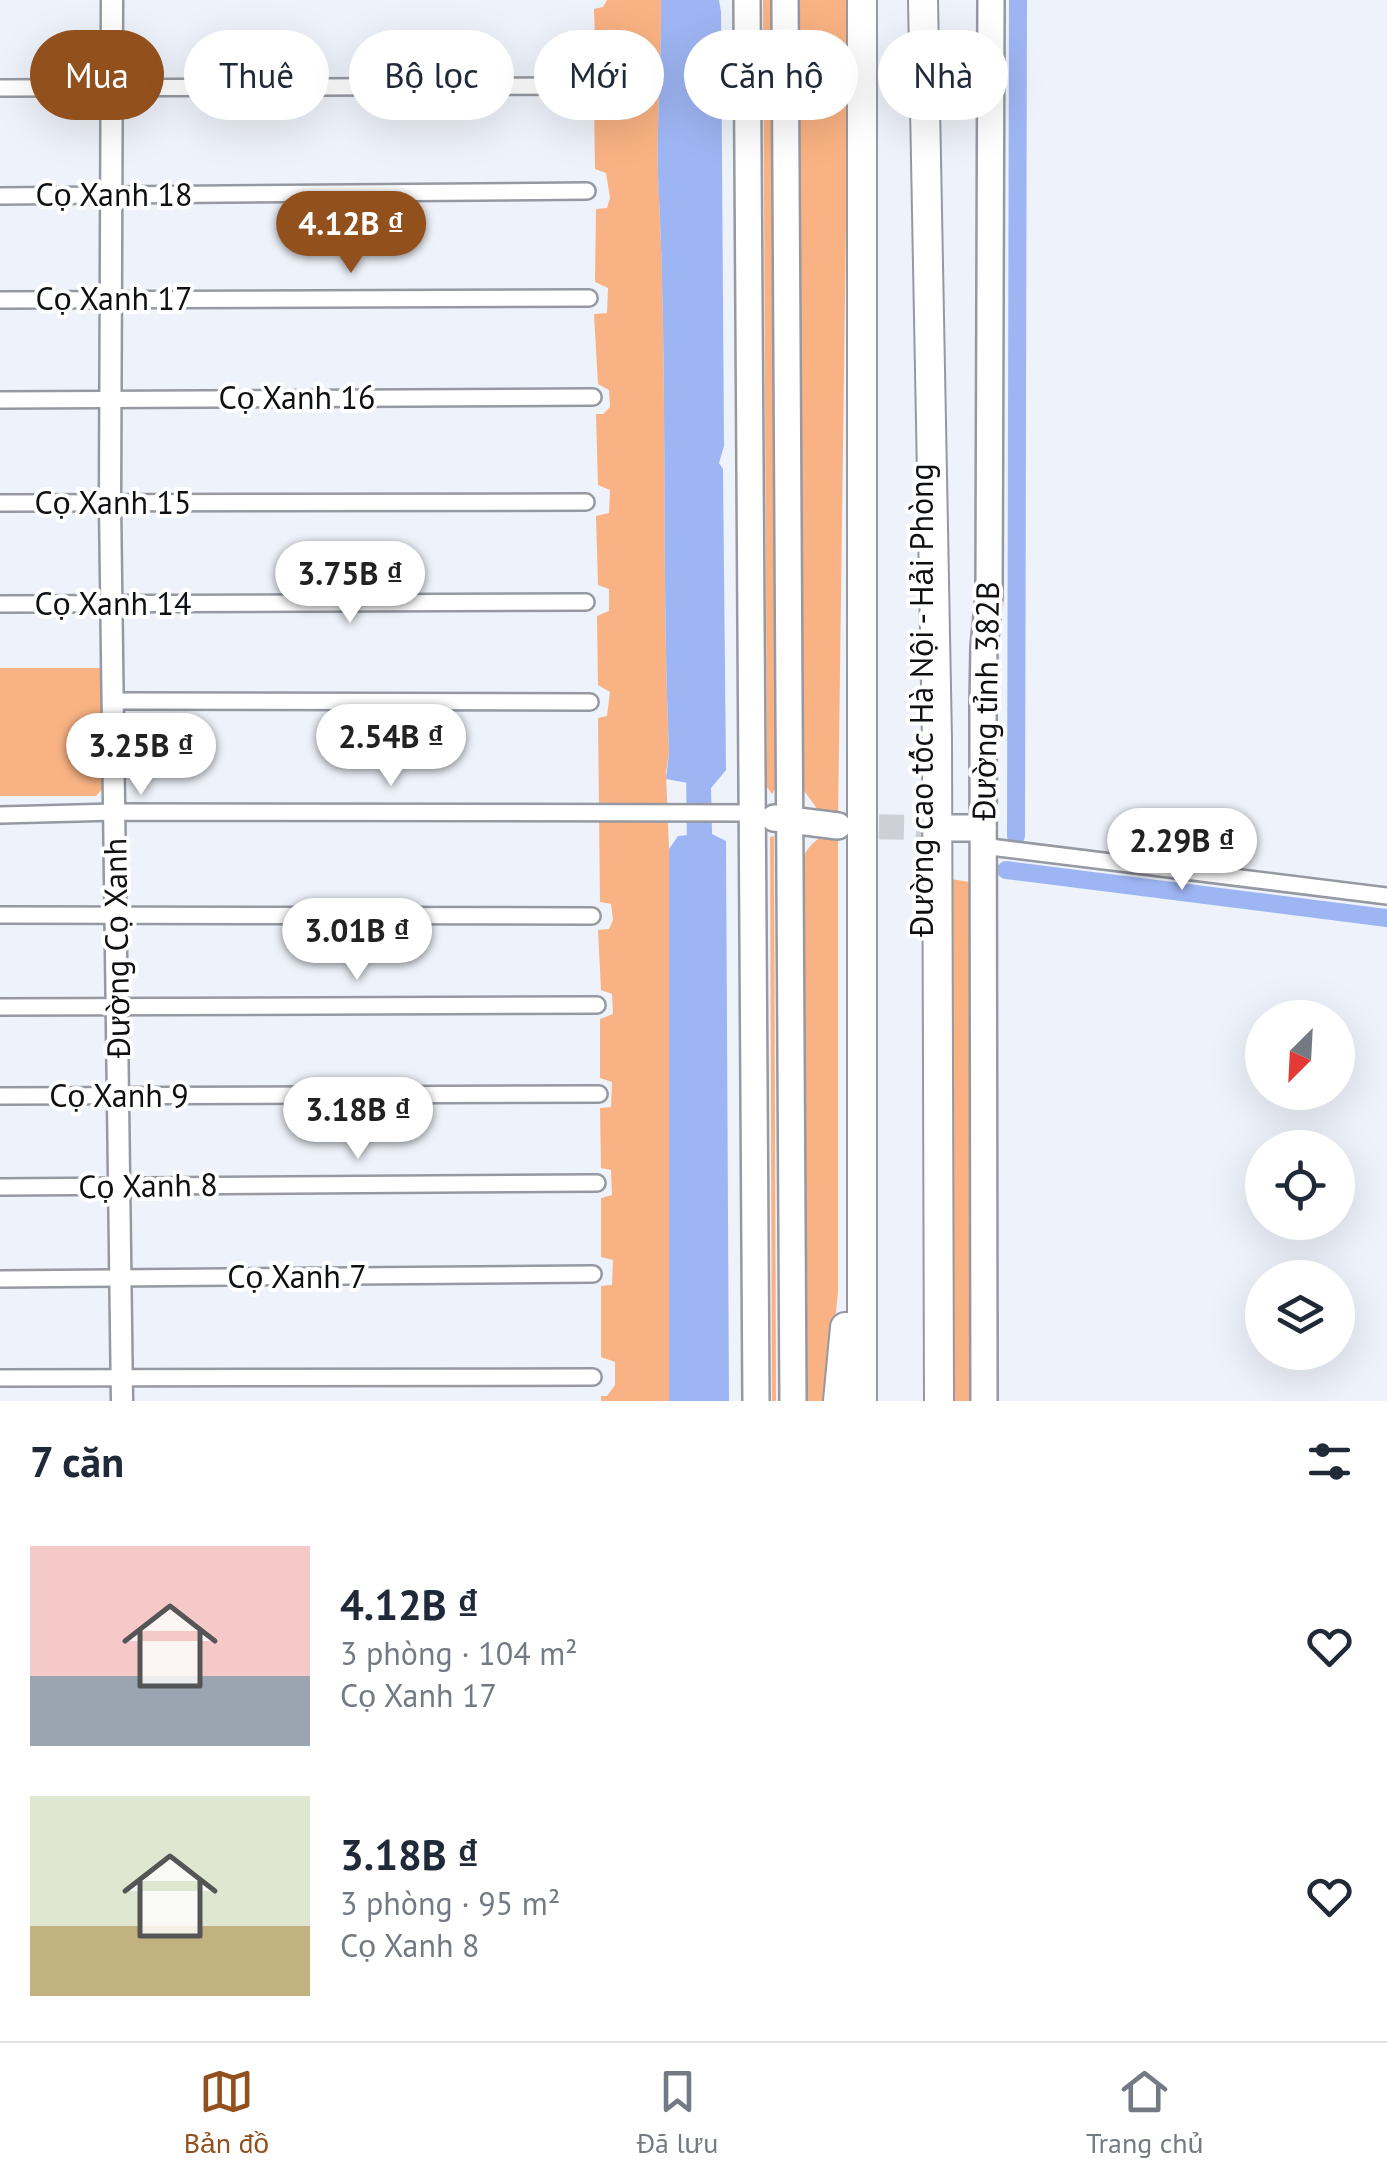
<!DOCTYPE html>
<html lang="vi">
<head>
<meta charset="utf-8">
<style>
	body { margin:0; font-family:"PT Sans",sans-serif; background:#f6f6f7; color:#1f2937; height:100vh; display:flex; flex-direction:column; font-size:38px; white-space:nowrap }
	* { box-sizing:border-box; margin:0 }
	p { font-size:32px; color:#747a83 }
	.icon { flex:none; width:55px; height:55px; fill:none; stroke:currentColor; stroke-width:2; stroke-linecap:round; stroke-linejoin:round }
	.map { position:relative; height:1401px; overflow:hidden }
	.panel { display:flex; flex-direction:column; background:#fff; flex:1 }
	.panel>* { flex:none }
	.hud { position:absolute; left:30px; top:30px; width:1328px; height:90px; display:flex; gap:20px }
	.needle { width:65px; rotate:204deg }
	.buttons { position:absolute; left:1245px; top:1000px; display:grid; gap:20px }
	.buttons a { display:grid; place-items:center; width:110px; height:110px; border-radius:50%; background:#fff; box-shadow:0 10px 40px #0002; font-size:50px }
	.price { position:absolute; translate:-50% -85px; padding:0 22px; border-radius:35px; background:#fff; color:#222; font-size:32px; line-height:65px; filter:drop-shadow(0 2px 5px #0008) }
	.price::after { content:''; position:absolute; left:50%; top:60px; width:30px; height:22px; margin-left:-15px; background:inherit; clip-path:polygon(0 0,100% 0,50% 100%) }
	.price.active { background:#92501d; color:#fff }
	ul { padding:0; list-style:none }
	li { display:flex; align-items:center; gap:30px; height:250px; padding:0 30px }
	li span { display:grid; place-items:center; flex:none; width:280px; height:200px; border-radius:0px; color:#555 }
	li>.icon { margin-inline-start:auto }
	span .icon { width:120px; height:120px; fill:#fffc; stroke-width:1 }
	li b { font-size:42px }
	h2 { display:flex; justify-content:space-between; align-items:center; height:120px; padding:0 30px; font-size:42px }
	.tag { padding:0 35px; border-radius:45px; background:#fff; box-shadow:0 10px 40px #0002; font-size:35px; line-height:90px }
	.tag.active { background:#92501d; color:#fff }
	.menu { display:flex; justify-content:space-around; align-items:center; height:140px; border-top:2px solid #e0e1e3; background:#fff; font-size:28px; color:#747a83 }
	.menu a { display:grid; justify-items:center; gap:5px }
	.menu .active { color:#92501d }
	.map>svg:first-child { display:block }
	.green { fill:#f9b283 }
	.water { fill:#9eb5f3 }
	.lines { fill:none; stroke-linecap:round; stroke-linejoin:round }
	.canal { stroke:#9eb5f3; stroke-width:18 }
	.primary-tunnel { stroke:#cdd0d7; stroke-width:25; stroke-dasharray:25 12; stroke-linecap:butt }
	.minor-casing { stroke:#9699a1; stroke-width:20 }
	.tertiary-casing { stroke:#9699a1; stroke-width:25 }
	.primary-casing { stroke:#9699a1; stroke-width:30 }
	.motorway-casing { stroke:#9699a1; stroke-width:32 }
	.minor { stroke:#fff; stroke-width:15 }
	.tertiary { stroke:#fff; stroke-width:20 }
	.primary { stroke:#fff; stroke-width:25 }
	.motorway { stroke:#fff; stroke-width:28 }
	.labels { text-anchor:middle; stroke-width:8; stroke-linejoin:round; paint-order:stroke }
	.street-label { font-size:32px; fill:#0f1013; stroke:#fff }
</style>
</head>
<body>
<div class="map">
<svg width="1387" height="1401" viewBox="0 0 1387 1401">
	<rect width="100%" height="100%" fill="#eef2fa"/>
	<!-- green -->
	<g class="green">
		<path d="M607,0h54c1,64 -6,135 -2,198 9,184 2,370 10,554l-3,21 3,76v552h-68v-5h6l8,-11v-23l-14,-5v-71l11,-1 1,-25 -12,-3v-59l11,-3 -1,-25 -10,-2 -1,-60 11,-1 1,-25 -12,-4v-59l13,-5 -1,-20 -11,-4 -3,-60 11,-1 4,-9 -2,-16 -11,-2 -2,-184 9,-2 3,-24 -12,-7 -1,-69 12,-5v-22l-11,-4 -2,-69 13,-3 1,-23 -12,-5 -2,-71h7l7,-7 -1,-17 -11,-6 -4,-70 13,-1 1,-25 -13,-6 1,-73 11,-1 3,-10 -4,-25 -11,-4 -1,-69 14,-6 -1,-22 -11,-2 -2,-61 9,-2z"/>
		<polygon points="763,0 772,0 776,787 772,794 767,787"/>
		<polygon points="798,0 849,0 838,821 820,813 800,785"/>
		<polygon points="0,668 103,668 104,787 96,796 0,796"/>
		<path d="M838,830v462l-11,109h-27l1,-537c5,-19 19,-29 37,-34z"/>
		<polygon points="774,836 776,1401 772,1401 770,837"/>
		<polygon points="944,878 970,882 976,1401 944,1401"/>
	</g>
	<!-- water -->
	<path class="water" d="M661,0h58l2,12 3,434 -5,17 4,6 3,301 -15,18 1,46 14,7 3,560h-60v-552l9,-13 21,-2v-49l-33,-6 3,-27c-8,-185 -1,-370 -10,-554 -4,-63 3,-134 2,-198z"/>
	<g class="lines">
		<!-- canal -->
		<g class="canal">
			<polyline points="695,762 696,856"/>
			<polyline points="1016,836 1018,0"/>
			<polyline points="1006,870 1387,918"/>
		</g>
		<!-- primary-tunnel -->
		<polyline class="primary-tunnel" points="842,826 947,828"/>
		<!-- minor casing -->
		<g class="minor-casing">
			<g id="minor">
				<polyline points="0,88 591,86"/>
				<polyline points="0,196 587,191"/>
				<polyline points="0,300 589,298"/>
				<polyline points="0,400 593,397"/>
				<polyline points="0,503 586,502"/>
				<polyline points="0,604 586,602"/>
				<polyline points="115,701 590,702"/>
				<polyline points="0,815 116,812 754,813"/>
				<polyline points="982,846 1387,896"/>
				<polyline points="0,915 592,916"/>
				<polyline points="0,1007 597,1005"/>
				<polyline points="0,1096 599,1094"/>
				<polyline points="0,1187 597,1183"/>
				<polyline points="0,1279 593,1274"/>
				<polyline points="0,1378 593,1377"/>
			</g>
		</g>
		<!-- tertiary casing -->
		<g class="tertiary-casing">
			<polyline id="tertiary" points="112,0 110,504 122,1401"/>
		</g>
		<!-- primary casing -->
		<g class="primary-casing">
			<g id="primary">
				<polyline points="747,0 756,1401"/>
				<polyline points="785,0 793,1401"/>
				<polyline points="774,818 838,826"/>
				<polyline points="947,828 983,828"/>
				<polyline points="984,1401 983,706 984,647 989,596 991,0"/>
			</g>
		</g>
		<!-- motorway casing -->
		<g class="motorway-casing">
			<g id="motorway">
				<polyline points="862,0 862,1401"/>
				<polyline points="923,0 937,740 939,1401"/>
				<polyline points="838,1401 845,1327"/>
			</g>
		</g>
		<!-- minor -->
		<use href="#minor" class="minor"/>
		<!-- tertiary -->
		<use href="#tertiary" class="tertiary"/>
		<!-- primary -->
		<use href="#primary" class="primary"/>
		<!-- motorway -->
		<use href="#motorway" class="motorway"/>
	</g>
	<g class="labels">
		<!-- street labels -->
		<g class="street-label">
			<text x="114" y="206">Cọ Xanh 18</text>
			<text x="114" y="310">Cọ Xanh 17</text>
			<text x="297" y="409">Cọ Xanh 16</text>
			<text x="113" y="514">Cọ Xanh 15</text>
			<text x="113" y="615">Cọ Xanh 14</text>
			<text transform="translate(922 700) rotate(-90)" y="11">Đường cao tốc Hà Nội - Hải Phòng</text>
			<text transform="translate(986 701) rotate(-89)" y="11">Đường tỉnh 382B</text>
			<text transform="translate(117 948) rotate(-91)" y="11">Đường Cọ Xanh</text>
			<text x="119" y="1107">Cọ Xanh 9</text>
			<text transform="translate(148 1186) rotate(-1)" y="11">Cọ Xanh 8</text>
			<text x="297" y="1288">Cọ Xanh 7</text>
		</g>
	</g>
</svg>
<div class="buttons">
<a><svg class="needle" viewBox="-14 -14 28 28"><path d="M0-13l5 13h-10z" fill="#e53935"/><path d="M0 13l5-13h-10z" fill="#747a83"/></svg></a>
<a><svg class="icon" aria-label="locate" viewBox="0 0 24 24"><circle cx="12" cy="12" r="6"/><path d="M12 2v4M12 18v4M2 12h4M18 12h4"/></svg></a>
<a><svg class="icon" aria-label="layers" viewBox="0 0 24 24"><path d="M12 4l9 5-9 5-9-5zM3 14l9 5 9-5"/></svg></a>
</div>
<b class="price active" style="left:351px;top:276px">4.12B ₫</b>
<b class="price" style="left:350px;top:626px">3.75B ₫</b>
<b class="price" style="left:391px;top:789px">2.54B ₫</b>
<b class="price" style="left:141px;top:798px">3.25B ₫</b>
<b class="price" style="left:1182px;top:893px">2.29B ₫</b>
<b class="price" style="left:357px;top:983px">3.01B ₫</b>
<b class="price" style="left:358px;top:1162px">3.18B ₫</b>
<div class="hud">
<a class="tag active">Mua</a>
<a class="tag">Thuê</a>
<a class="tag">Bộ lọc</a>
<a class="tag">Mới</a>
<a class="tag">Căn hộ</a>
<a class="tag">Nhà</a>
</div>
</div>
<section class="panel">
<h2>7 căn<svg class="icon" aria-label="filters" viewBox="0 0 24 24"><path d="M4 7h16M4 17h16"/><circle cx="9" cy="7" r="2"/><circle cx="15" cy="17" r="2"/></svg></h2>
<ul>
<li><span style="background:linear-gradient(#f6c9c9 65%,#9aa5b1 0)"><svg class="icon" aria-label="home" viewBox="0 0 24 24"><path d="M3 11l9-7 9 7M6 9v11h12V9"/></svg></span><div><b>4.12B ₫</b><p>3 phòng · 104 m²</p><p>Cọ Xanh 17</p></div><svg class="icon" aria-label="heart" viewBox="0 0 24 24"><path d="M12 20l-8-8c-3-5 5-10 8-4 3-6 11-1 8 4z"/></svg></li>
<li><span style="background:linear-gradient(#dfe7d0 65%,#c2b280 0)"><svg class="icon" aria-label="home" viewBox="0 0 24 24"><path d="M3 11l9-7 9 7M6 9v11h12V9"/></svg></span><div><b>3.18B ₫</b><p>3 phòng · 95 m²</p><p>Cọ Xanh 8</p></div><svg class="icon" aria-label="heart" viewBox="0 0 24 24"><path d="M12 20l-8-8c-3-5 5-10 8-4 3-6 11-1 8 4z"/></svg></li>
</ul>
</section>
<nav class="menu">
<a class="active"><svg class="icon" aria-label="map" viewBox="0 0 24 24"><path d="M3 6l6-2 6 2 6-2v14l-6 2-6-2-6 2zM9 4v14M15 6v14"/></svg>Bản đồ</a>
<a><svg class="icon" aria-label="saved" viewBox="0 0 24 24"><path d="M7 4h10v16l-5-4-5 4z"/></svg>Đã lưu</a>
<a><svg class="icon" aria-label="home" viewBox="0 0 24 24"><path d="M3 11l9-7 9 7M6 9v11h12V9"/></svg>Trang chủ</a>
</nav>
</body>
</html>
